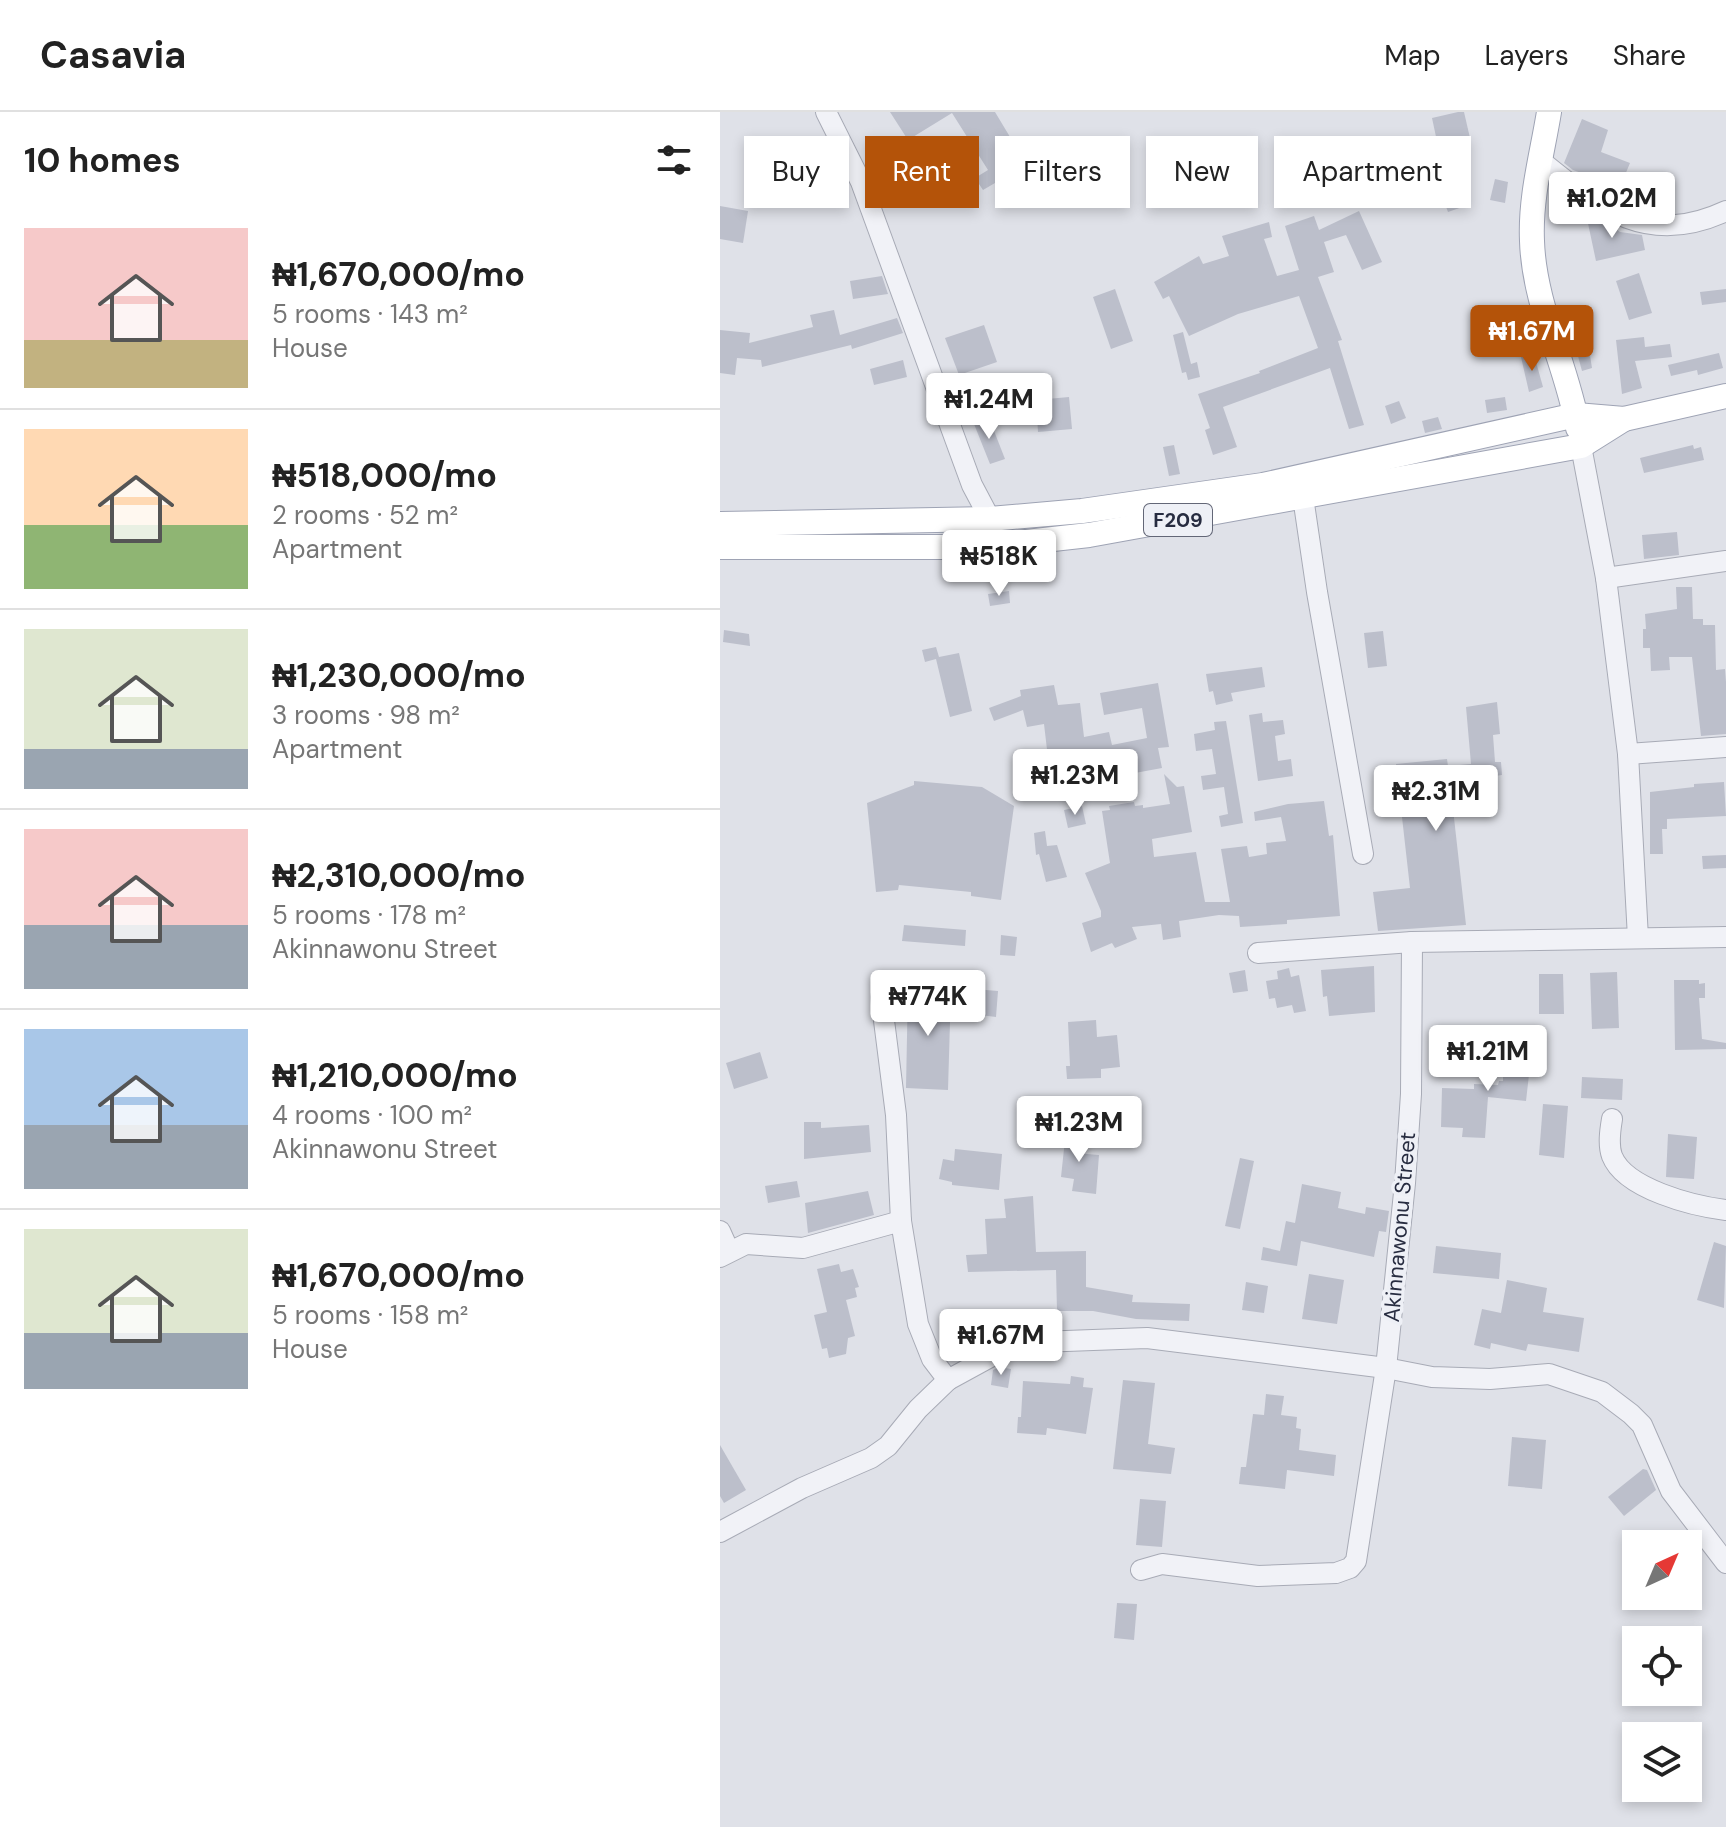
<!DOCTYPE html>
<html lang="en">
<head>
<meta charset="utf-8">
<style>
	body { margin:0; font-family:"DM Sans",sans-serif; background:#f2f2f2; color:#222; height:100vh; display:flex; flex-direction:column; font-size:30px; white-space:nowrap }
	* { box-sizing:border-box; margin:0 }
	p { font-size:26px; color:#767676 }
	.icon { flex:none; width:44px; height:44px; fill:none; stroke:currentColor; stroke-width:2; stroke-linecap:round; stroke-linejoin:round }
	.map { position:relative; flex:1; overflow:hidden }
	.side { display:flex; flex-direction:column; background:#fff; width:720px }
	.side>* { flex:none }
	.hud { position:absolute; left:24px; top:24px; width:760px; height:72px; display:flex; gap:16px }
	.needle { width:52px; rotate:44deg }
	.buttons { position:absolute; left:902px; top:1418px; display:grid; gap:16px }
	.buttons a { display:grid; place-items:center; width:80px; height:80px; border-radius:0px; background:#fff; box-shadow:0 4px 12px #0003; font-size:40px }
	.price { position:absolute; translate:-50% -68px; padding:0 18px; border-radius:8px; background:#fff; color:#222; font-size:26px; line-height:52px; filter:drop-shadow(0 2px 4px #0008) }
	.price::after { content:''; position:absolute; left:50%; top:48px; width:24px; height:18px; margin-left:-12px; background:inherit; clip-path:polygon(0 0,100% 0,50% 100%) }
	.price.active { background:#b45309; color:#fff }
	ul { padding:0; list-style:none }
	li { display:flex; align-items:center; gap:24px; height:200px; padding:0 24px }
	li+li { border-top:2px solid #e0e0e0 }
	li span { display:grid; place-items:center; flex:none; width:224px; height:160px; border-radius:0px; color:#555 }
	li>.icon { margin-inline-start:auto }
	span .icon { width:96px; height:96px; fill:#fffc; stroke-width:1 }
	li b { font-size:34px }
	h2 { display:flex; justify-content:space-between; align-items:center; height:96px; padding:0 24px; font-size:34px }
	.pill { padding:0 28px; border-radius:0px; background:#fff; box-shadow:0 4px 12px #0003; font-size:28px; line-height:72px }
	.pill.active { background:#b45309; color:#fff }
	header { display:flex; align-items:center; gap:48px; box-sizing:border-box; height:112px; padding:0 40px; background:#fff; border-bottom:2px solid #e0e0e0 }
	header strong { font-size:38px }
	nav { display:flex; gap:44px; margin-inline-start:auto; font-size:28px }
	main { display:flex; flex:1; min-height:0 }
	.map>svg:first-child { display:block }
	.building { fill:#bcbfcb }
	.lines { fill:none; stroke-linecap:round; stroke-linejoin:round }
	.minor-casing { stroke:#a8abb6; stroke-width:22 }
	.major-casing { stroke:#9ea3b4; stroke-width:26 }
	.minor { stroke:#f1f2f7; stroke-width:20 }
	.major { stroke:#fff; stroke-width:24 }
	.labels { text-anchor:middle; stroke-width:7; stroke-linejoin:round; paint-order:stroke }
	.shield { fill:#eef0f6; stroke:#636777; stroke-width:2 }
	.shield-label { font-size:20px; font-weight:bold; fill:#272c40 }
	.street-label { font-size:22px; fill:#272c40; stroke:#eef0f6 }
</style>
</head>
<body>
<header>
<strong>Casavia</strong>
<nav><a>Map</a><a>Layers</a><a>Share</a></nav>
</header>
<main>
<section class="side">
<h2>10 homes<svg class="icon" aria-label="filters" viewBox="0 0 24 24"><path d="M4 7h16M4 17h16"/><circle cx="9" cy="7" r="2"/><circle cx="15" cy="17" r="2"/></svg></h2>
<ul>
<li><span style="background:linear-gradient(#f6c9c9 70%,#c2b280 0)"><svg class="icon" aria-label="home" viewBox="0 0 24 24"><path d="M3 11l9-7 9 7M6 9v11h12V9"/></svg></span><div><b>₦1,670,000/mo</b><p>5 rooms · 143 m²</p><p>House</p></div></li>
<li><span style="background:linear-gradient(#ffd9b3 60%,#8fb573 0)"><svg class="icon" aria-label="home" viewBox="0 0 24 24"><path d="M3 11l9-7 9 7M6 9v11h12V9"/></svg></span><div><b>₦518,000/mo</b><p>2 rooms · 52 m²</p><p>Apartment</p></div></li>
<li><span style="background:linear-gradient(#dfe7d0 75%,#9aa5b1 0)"><svg class="icon" aria-label="home" viewBox="0 0 24 24"><path d="M3 11l9-7 9 7M6 9v11h12V9"/></svg></span><div><b>₦1,230,000/mo</b><p>3 rooms · 98 m²</p><p>Apartment</p></div></li>
<li><span style="background:linear-gradient(#f6c9c9 60%,#9aa5b1 0)"><svg class="icon" aria-label="home" viewBox="0 0 24 24"><path d="M3 11l9-7 9 7M6 9v11h12V9"/></svg></span><div><b>₦2,310,000/mo</b><p>5 rooms · 178 m²</p><p>Akinnawonu Street</p></div></li>
<li><span style="background:linear-gradient(#a9c7e8 60%,#9aa5b1 0)"><svg class="icon" aria-label="home" viewBox="0 0 24 24"><path d="M3 11l9-7 9 7M6 9v11h12V9"/></svg></span><div><b>₦1,210,000/mo</b><p>4 rooms · 100 m²</p><p>Akinnawonu Street</p></div></li>
<li><span style="background:linear-gradient(#dfe7d0 65%,#9aa5b1 0)"><svg class="icon" aria-label="home" viewBox="0 0 24 24"><path d="M3 11l9-7 9 7M6 9v11h12V9"/></svg></span><div><b>₦1,670,000/mo</b><p>5 rooms · 158 m²</p><p>House</p></div></li>
</ul>
</section>
<div class="map">
<svg width="1006" height="1715" viewBox="0 0 1006 1715">
	<rect width="100%" height="100%" fill="#dfe1e8"/>
	<!-- building -->
	<g class="building">
		<polygon points="170,0 275,0 305,50 288,61 301,85 286,92 275,71 263,78 255,66 268,58 232,1 188,28"/>
		<polygon points="738,0 744,0 750,26 718,34 712,6"/>
		<polygon points="862,7 888,18 881,40 910,51 900,75 853,58 844,51"/>
		<polygon points="731,57 739,58 751,92 728,100 714,63"/>
		<polygon points="775,67 788,70 785,91 770,88"/>
		<polygon points="0,94 28,99 23,131 0,127"/>
		<polygon points="639,99 662,150 642,158 626,123 604,130 614,160 598,165 622,228 618,229 644,313 629,317 610,256 503,295 517,335 493,343 485,318 490,316 478,282 540,261 539,259 598,236 579,184 518,202 469,224 449,184 443,187 434,170 479,144 483,152 509,144 502,124 549,110 552,125 544,127 557,164 579,158 565,114 594,104 599,118"/>
		<polygon points="869,101 881,108 882,113 889,112 900,120 922,123 925,138 876,149 866,102"/>
		<polygon points="919,161 932,201 909,208 896,169"/>
		<polygon points="162,164 168,182 133,187 130,169"/>
		<polygon points="395,177 413,229 391,237 373,185"/>
		<polygon points="1006,177 1006,190 982,193 980,180"/>
		<polygon points="861,195 866,221 852,226 846,197"/>
		<polygon points="114,198 120,223 177,206 183,221 132,237 131,233 42,255 41,248 17,246 15,263 0,261 0,218 30,221 29,231 93,215 90,203"/>
		<polygon points="264,213 277,250 239,263 225,226"/>
		<polygon points="463,220 471,252 477,250 480,265 468,268 466,260 462,261 453,223"/>
		<polygon points="924,225 925,235 950,232 952,245 915,249 922,276 902,282 896,228"/>
		<polygon points="868,231 872,256 862,259 855,233"/>
		<polygon points="999,241 1003,256 978,263 977,258 951,264 948,253"/>
		<polygon points="814,243 823,275 809,280 801,245"/>
		<polygon points="183,248 187,265 154,273 150,257"/>
		<polygon points="349,285 352,317 318,320 316,288"/>
		<polygon points="785,285 787,298 767,301 765,288"/>
		<polygon points="679,289 686,306 671,312 665,294"/>
		<polygon points="718,305 722,317 705,321 702,309"/>
		<polygon points="269,306 285,347 270,352 254,312"/>
		<polygon points="454,333 460,362 449,364 443,335"/>
		<polygon points="973,333 974,337 981,335 984,348 924,361 920,346"/>
		<polygon points="957,420 959,443 924,447 922,423"/>
		<polygon points="956,475 972,475 973,507 983,507 983,513 995,513 996,558 1005,557 1006,570 1006,622 981,624 972,545 949,545 950,558 931,559 930,536 923,536 923,517 926,517 925,502 957,497"/>
		<polygon points="289,479 290,491 270,494 268,482"/>
		<polygon points="4,518 29,522 30,534 3,530"/>
		<polygon points="663,519 667,554 648,556 644,521"/>
		<polygon points="216,535 219,545 239,541 252,599 230,605 216,547 205,550 202,538"/>
		<polygon points="542,555 545,575 511,581 513,589 496,593 493,579 489,580 486,562"/>
		<polygon points="438,571 449,635 438,636 442,656 388,666 384,639 349,643 355,673 339,676 336,662 330,663 324,612 307,615 303,598 274,609 269,596 301,584 300,578 334,573 338,593 360,591 364,625 389,620 392,633 427,626 422,596 384,603 380,581"/>
		<polygon points="777,590 780,622 773,623 775,650 781,650 782,663 730,670 746,813 658,819 653,780 690,776 676,652 727,647 728,654 751,652 746,595"/>
		<polygon points="542,601 543,610 563,608 565,622 555,624 558,649 571,647 573,664 538,669 529,603"/>
		<polygon points="506,609 523,711 501,715 499,704 508,702 504,675 483,678 481,664 496,662 492,637 476,639 474,622 495,618 494,610"/>
		<polygon points="444,662 457,675 464,674 472,720 432,727 434,745 476,740 485,790 510,790 501,737 527,734 529,745 547,742 546,731 566,729 561,705 535,709 534,700 568,692 604,689 609,724 613,723 620,804 567,808 567,812 520,815 519,804 499,803 459,809 461,825 443,828 441,812 412,815 417,827 395,836 392,831 371,840 362,811 381,805 381,799 365,761 390,751 382,699 390,698 389,694 414,690 415,694 423,693 423,696 450,692"/>
		<polygon points="194,669 262,675 294,694 281,788 251,784 251,780 179,773 178,778 156,780 147,691 194,673"/>
		<polygon points="1004,670 1006,704 947,707 947,717 942,717 943,742 930,742 930,680 974,675 974,672"/>
		<polygon points="362,694 366,712 348,716 344,698"/>
		<polygon points="325,719 327,734 337,733 347,765 326,770 319,742 316,743 314,721"/>
		<polygon points="1006,743 1006,756 983,757 982,744"/>
		<polygon points="184,813 246,818 245,834 182,829"/>
		<polygon points="281,823 297,825 295,844 280,843"/>
		<polygon points="654,854 655,900 609,904 607,884 603,885 601,858"/>
		<polygon points="569,856 571,865 579,863 586,899 574,901 572,893 557,896 555,886 549,887 546,869 558,867 557,859"/>
		<polygon points="525,858 528,879 513,881 509,861"/>
		<polygon points="897,860 899,916 872,917 870,861"/>
		<polygon points="819,862 843,862 844,902 819,902"/>
		<polygon points="954,868 979,868 979,872 985,871 985,886 979,886 982,927 1006,931 1006,937 955,938"/>
		<polygon points="188,874 231,876 228,978 186,976"/>
		<polygon points="254,877 278,879 276,905 252,902"/>
		<polygon points="376,908 377,925 397,923 400,955 381,957 381,966 347,967 346,954 350,954 348,910"/>
		<polygon points="815,931 815,954 810,954 806,989 768,985 765,1026 742,1025 743,1016 721,1015 722,976 754,977 754,972 778,973 779,969 783,969 783,932"/>
		<polygon points="40,940 48,966 14,977 6,951"/>
		<polygon points="862,965 903,967 902,988 861,986"/>
		<polygon points="823,992 848,994 844,1046 819,1043"/>
		<polygon points="347,1009 356,1010 355,1041 379,1043 376,1082 352,1079 354,1067 341,1065"/>
		<polygon points="84,1010 101,1010 101,1016 149,1013 151,1040 84,1047"/>
		<polygon points="948,1022 977,1025 974,1067 946,1065"/>
		<polygon points="235,1037 282,1042 279,1078 232,1073 232,1070 219,1067 223,1047 234,1049"/>
		<polygon points="520,1046 534,1049 520,1117 505,1114"/>
		<polygon points="77,1069 80,1085 48,1091 45,1074"/>
		<polygon points="582,1072 621,1080 618,1096 645,1102 646,1095 669,1099 666,1120 659,1119 654,1145 581,1129 577,1154 541,1148 543,1135 560,1139 566,1109 575,1111"/>
		<polygon points="148,1079 154,1103 88,1121 85,1091"/>
		<polygon points="313,1084 316,1140 366,1139 366,1175 413,1183 412,1190 470,1192 469,1209 416,1207 373,1199 337,1199 336,1158 248,1160 246,1143 267,1142 265,1107 286,1106 284,1087"/>
		<polygon points="994,1130 1006,1134 1004,1196 977,1188"/>
		<polygon points="716,1134 781,1141 779,1167 713,1161"/>
		<polygon points="119,1152 121,1160 133,1157 139,1175 135,1176 137,1185 126,1188 135,1224 128,1226 126,1242 109,1246 107,1236 102,1237 94,1203 107,1200 97,1157"/>
		<polygon points="589,1162 624,1168 617,1212 582,1207"/>
		<polygon points="787,1168 827,1176 823,1200 864,1206 859,1240 808,1232 806,1239 771,1231 770,1237 754,1233 762,1197 781,1201"/>
		<polygon points="526,1170 548,1174 544,1201 522,1198"/>
		<polygon points="279,1255 291,1257 288,1276 271,1273 273,1258"/>
		<polygon points="351,1264 364,1266 363,1275 373,1276 366,1322 327,1316 326,1323 297,1321 298,1305 301,1305 303,1269 350,1272"/>
		<polygon points="403,1268 435,1271 428,1332 455,1336 451,1362 393,1357"/>
		<polygon points="546,1282 564,1284 561,1303 577,1305 576,1316 581,1317 579,1338 616,1343 614,1364 567,1358 565,1377 519,1372 521,1355 526,1355 533,1302 544,1303"/>
		<polygon points="792,1325 826,1328 822,1377 788,1374"/>
		<polygon points="0,1333 26,1378 4,1391 0,1384"/>
		<polygon points="923,1357 927,1358 936,1378 904,1404 888,1385"/>
		<polygon points="420,1387 446,1389 442,1435 416,1433"/>
		<polygon points="968,1432 982,1453 968,1463"/>
		<polygon points="397,1491 417,1492 414,1528 394,1526"/>
	</g>
	<g class="lines">
		<!-- minor casing -->
		<g class="minor-casing">
			<g id="minor">
				<polyline points="106,0 141,70 252,373 270,407"/>
				<path d="M821,49c60,49 108,86 185,50"/>
				<polyline points="861,334 886,466 908,642 918,826"/>
				<polyline points="583,385 597,480 643,742"/>
				<polyline points="886,466 1006,449"/>
				<polyline points="908,642 1006,635"/>
				<polyline points="538,841 692,830 1006,825"/>
				<polyline points="161,885 176,1003 181,1109 198,1212 212,1247 228,1268 283,1238 319,1230 427,1226 666,1256 712,1265 770,1267 829,1262 882,1280 911,1302 922,1313 951,1379 1006,1451"/>
				<path d="M892,1007c-2,12 -4,26 0,37 13,33 81,50 114,54"/>
				<polyline points="0,1119 9,1139"/>
				<polyline points="0,1145 26,1132 83,1136 181,1109"/>
				<polyline points="0,1420 82,1376 151,1346 168,1334 198,1297 228,1268"/>
				<polyline points="421,1458 442,1452 538,1464 616,1461 630,1456 636,1449 666,1256 685,1071 691,982 692,830"/>
			</g>
		</g>
		<!-- major casing -->
		<g class="major-casing">
			<g id="major">
				<path d="M829,0c-7,43 -19,85 -17,129 2,65 35,124 46,187"/>
				<polyline points="0,412 270,407 362,399 543,373 856,303 904,307 1006,284"/>
				<polyline points="0,435 261,435 369,423 861,334 904,307"/>
			</g>
		</g>
		<!-- minor -->
		<use href="#minor" class="minor"/>
		<!-- major -->
		<use href="#major" class="major"/>
	</g>
	<g class="labels">
		<!-- shield labels -->
		<rect class="shield" x="424" y="392" width="68" height="32" rx="6"/>
		<g class="shield-label">
			<text x="458" y="415">F209</text>
		</g>
		<!-- street labels -->
		<g class="street-label">
			<text transform="translate(679 1115) rotate(-85)" y="8">Akinnawonu Street</text>
		</g>
	</g>
</svg>
<div class="buttons">
<a><svg class="needle" viewBox="-14 -14 28 28"><path d="M0-13l5 13h-10z" fill="#e53935"/><path d="M0 13l5-13h-10z" fill="#767676"/></svg></a>
<a><svg class="icon" aria-label="locate" viewBox="0 0 24 24"><circle cx="12" cy="12" r="6"/><path d="M12 2v4M12 18v4M2 12h4M18 12h4"/></svg></a>
<a><svg class="icon" aria-label="layers" viewBox="0 0 24 24"><path d="M12 4l9 5-9 5-9-5zM3 14l9 5 9-5"/></svg></a>
</div>
<b class="price" style="left:892px;top:128px">₦1.02M</b>
<b class="price active" style="left:812px;top:261px">₦1.67M</b>
<b class="price" style="left:269px;top:329px">₦1.24M</b>
<b class="price" style="left:279px;top:486px">₦518K</b>
<b class="price" style="left:355px;top:705px">₦1.23M</b>
<b class="price" style="left:716px;top:721px">₦2.31M</b>
<b class="price" style="left:208px;top:926px">₦774K</b>
<b class="price" style="left:768px;top:981px">₦1.21M</b>
<b class="price" style="left:359px;top:1052px">₦1.23M</b>
<b class="price" style="left:281px;top:1265px">₦1.67M</b>
<div class="hud">
<a class="pill">Buy</a>
<a class="pill active">Rent</a>
<a class="pill">Filters</a>
<a class="pill">New</a>
<a class="pill">Apartment</a>
</div>
</div>
</main>
</body>
</html>
